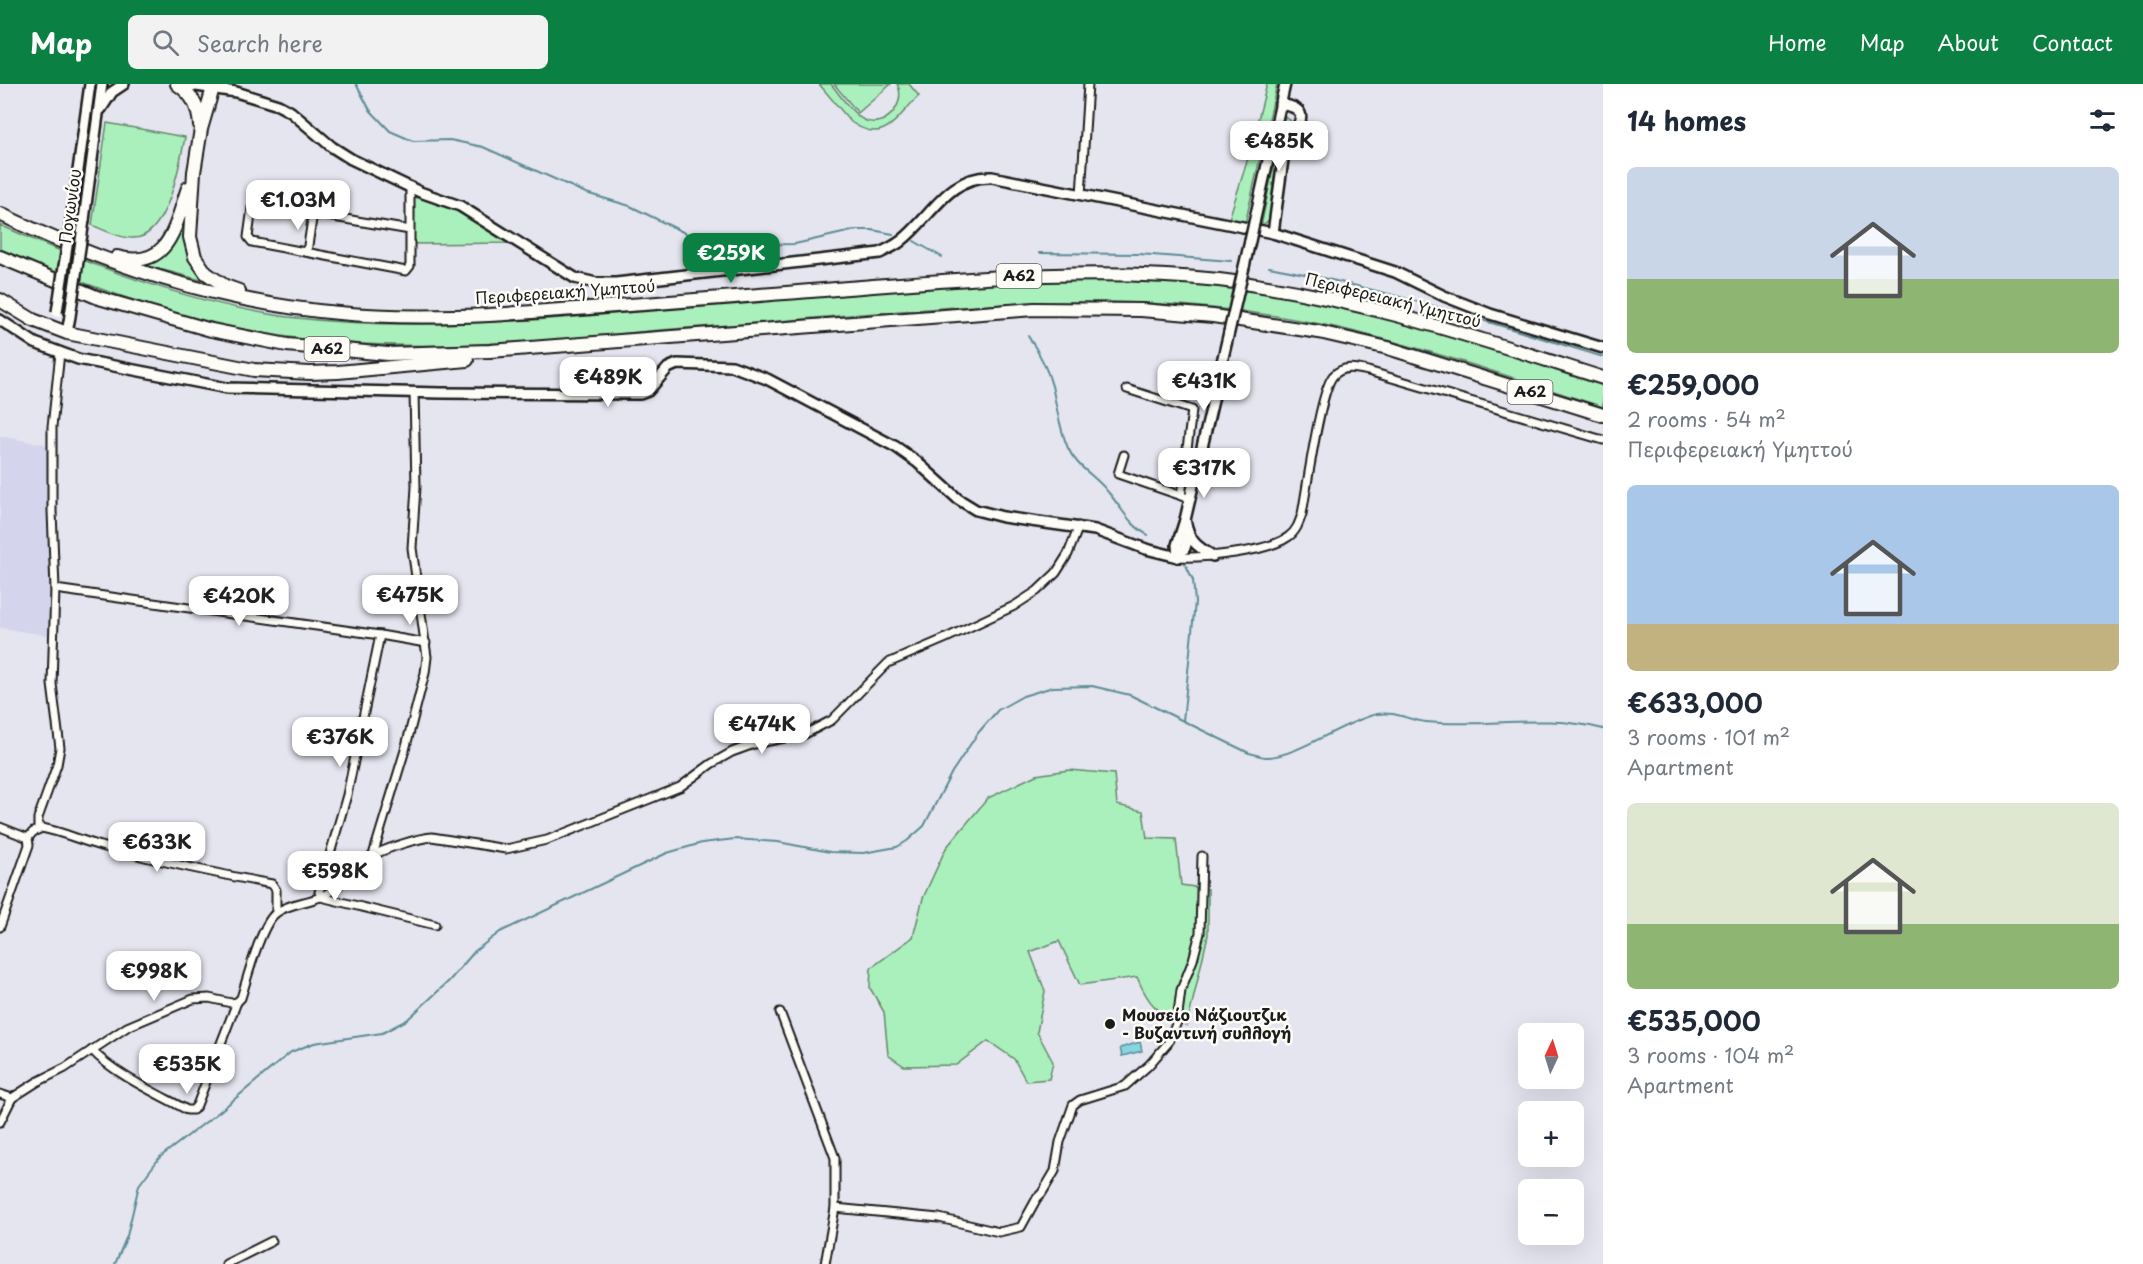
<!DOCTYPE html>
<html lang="en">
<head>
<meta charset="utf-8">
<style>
	body { margin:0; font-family:"Playpen Sans",sans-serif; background:#f2f2f3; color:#1f2937; height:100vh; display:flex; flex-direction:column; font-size:22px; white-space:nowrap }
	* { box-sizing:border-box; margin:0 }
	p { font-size:20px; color:#747a83 }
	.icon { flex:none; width:33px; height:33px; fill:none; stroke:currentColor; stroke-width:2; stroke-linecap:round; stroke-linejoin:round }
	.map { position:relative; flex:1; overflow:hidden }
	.side { display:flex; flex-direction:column; background:#fff; width:540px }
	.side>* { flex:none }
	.needle { width:39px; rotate:4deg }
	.buttons { position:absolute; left:1518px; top:939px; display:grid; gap:12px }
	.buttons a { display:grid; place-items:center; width:66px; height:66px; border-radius:9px; background:#fff; box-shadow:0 6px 24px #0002; font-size:30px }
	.price { position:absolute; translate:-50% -51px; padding:0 14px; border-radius:12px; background:#fff; color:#222; font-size:20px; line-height:39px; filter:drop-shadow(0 2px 3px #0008) }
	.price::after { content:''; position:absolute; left:50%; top:36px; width:18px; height:14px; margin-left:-9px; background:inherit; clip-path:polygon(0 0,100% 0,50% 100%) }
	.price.active { background:#0b8043; color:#fff }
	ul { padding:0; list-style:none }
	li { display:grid; align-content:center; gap:12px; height:318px; padding:0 24px }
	li span { display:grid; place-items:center; height:186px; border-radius:9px; color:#555 }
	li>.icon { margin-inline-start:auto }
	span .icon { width:108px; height:108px; fill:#fffc; stroke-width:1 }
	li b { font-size:26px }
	h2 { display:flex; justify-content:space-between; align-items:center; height:72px; padding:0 24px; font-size:26px }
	header { display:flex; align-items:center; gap:36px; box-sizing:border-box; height:84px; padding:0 30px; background:#0b8043; color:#fff }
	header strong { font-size:28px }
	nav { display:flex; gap:33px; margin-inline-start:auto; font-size:21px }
	.search { width:420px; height:54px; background:#f2f2f3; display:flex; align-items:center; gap:15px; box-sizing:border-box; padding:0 21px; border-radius:9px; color:#747a83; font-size:22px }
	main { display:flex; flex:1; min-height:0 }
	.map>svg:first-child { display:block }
	.built { fill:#d4d5ec }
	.green { fill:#aaf0bc; stroke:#63866c; stroke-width:1.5 }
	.water { fill:#86d6e2; stroke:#5c8c93; stroke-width:1.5 }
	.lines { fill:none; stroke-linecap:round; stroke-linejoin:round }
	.stream { stroke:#5c8c93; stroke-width:2 }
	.street-casing { stroke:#1c1c1c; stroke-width:11 }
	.secondary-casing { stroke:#1c1c1c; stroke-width:14 }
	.highway-casing { stroke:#1c1c1c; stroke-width:16 }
	.street { stroke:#fdfcf7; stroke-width:7 }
	.secondary { stroke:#fdfcf7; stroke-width:9 }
	.highway { stroke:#fdfcf7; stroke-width:12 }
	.secondary-bridge-casing { stroke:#1c1c1c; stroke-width:14; stroke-linecap:butt }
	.secondary-bridge { stroke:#fdfcf7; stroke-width:9 }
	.poi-dot { fill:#1c1c1c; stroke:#fdfcf7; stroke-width:2 }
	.labels { text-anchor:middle; stroke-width:5; stroke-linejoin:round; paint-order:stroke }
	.shield { fill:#fdfcf7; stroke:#605f5e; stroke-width:1.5 }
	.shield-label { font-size:15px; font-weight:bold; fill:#1c1c1c }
	.street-label { font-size:16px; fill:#1c1c1c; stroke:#fdfcf7 }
	.poi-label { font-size:16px; font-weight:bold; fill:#1c1c1c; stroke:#fdfcf7; text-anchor:start }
</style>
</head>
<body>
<header>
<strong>Map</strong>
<div class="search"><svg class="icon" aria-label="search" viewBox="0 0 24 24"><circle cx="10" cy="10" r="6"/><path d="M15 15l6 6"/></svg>Search here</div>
<nav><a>Home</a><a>Map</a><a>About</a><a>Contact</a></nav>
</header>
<main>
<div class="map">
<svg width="1603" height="1180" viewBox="0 0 1603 1180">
	<rect width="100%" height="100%" fill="#e5e5f0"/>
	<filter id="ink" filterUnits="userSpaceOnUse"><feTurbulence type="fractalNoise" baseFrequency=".0167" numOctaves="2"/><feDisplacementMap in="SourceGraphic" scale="12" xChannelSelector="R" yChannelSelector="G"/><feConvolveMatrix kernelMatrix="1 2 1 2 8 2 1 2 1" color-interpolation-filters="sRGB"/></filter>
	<g filter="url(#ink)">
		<!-- built -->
		<polygon class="built" points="0,352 48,361 51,552 0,544"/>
		<!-- green -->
		<g class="green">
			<path d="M819,0h12c9,11 19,27 31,35 21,13 46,-15 35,-35h12l10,12c-22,19 -33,51 -68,26z"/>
			<polygon points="834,0 891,0 858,29"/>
			<polygon points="1267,0 1277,0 1245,140 1228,138 1249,71"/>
			<path d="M1284,33l6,3c3,9 -3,13 -7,21 -9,22 -9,49 -12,72l-2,7 -8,6z"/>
			<path d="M107,39l78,14c-5,26 -18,103 -53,101 -13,0 -28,-8 -40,-13z"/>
			<polygon points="414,112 447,119 509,159 411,160 412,114"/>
			<polygon points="188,116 186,137 212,199 137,179 150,175"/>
			<path d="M0,141c92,41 188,78 288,92 96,12 191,7 287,0 98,-8 197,-17 295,-25 81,-7 164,-15 246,-13 84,2 170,13 251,33 80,21 158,47 236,72v23c-81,-26 -161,-54 -243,-74 -82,-20 -168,-30 -252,-31 -90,-1 -181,7 -271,14 -62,6 -125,10 -188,15 -122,12 -246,23 -368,5 -98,-15 -190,-48 -281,-87z"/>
			<path d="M1069,686l45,4 3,31 26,6 4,27 29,1 5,46 27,4v46l-21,91c-30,-15 -37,-18 -50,-49l-57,8 -21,-44 -29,11 15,39 -8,41 16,30 -4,17 -23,2 -12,-22 -26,-18 -32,24 -52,1 -16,-11 -4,-43 -14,-24 1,-20 42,-31 10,-39 23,-50 42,-50 48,-23z"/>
		</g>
		<!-- water -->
		<polygon class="water" points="1140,958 1142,967 1122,972 1120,964"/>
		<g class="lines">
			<!-- stream -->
			<g class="stream">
				<polyline points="356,0 370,26 390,47 413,57 450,56 483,63 586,109 630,122 693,153 711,159 737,161 795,160 856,146 872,146 893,150"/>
				<polyline points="914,157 942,173"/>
				<polyline points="1039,169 1139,170 1231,177"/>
				<path d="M1269,183c113,21 224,56 334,90"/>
				<path d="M1028,252c11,16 19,31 24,50 5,21 7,42 16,62 8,19 28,28 40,44 14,16 21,33 40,43"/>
				<polyline points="1183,637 1195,518 1193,496 1185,479"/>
				<path d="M115,1180l12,-28 12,-51 21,-28 59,-45 72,-60 23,-9 68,-10 25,-13 42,-39 26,-30 25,-19 167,-79 35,-10 33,-4 43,3 52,10 33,1 34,-6 10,-6 17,-15 28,-54 26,-39 20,-23 25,-14 30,-9 39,-1 38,9 119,58c5,1 12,4 17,4 29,1 78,-36 111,-43 18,-3 31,6 49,8 60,6 117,-9 177,7"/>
			</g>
			<!-- street casing -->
			<g class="street-casing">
				<g id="street">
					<polyline points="410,102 410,182 406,187 252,158 248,153 252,124 257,120 410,146"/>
					<polyline points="1081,111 1088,0"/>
					<polyline points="307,168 313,129"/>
					<polyline points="1127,305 1192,326 1181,412"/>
					<polyline points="1124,371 1118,390 1185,413"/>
					<path d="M1178,473c26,1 89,-5 110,-20 8,-5 11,-14 14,-23 5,-26 18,-123 31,-138 10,-11 23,-8 35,-5l235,69"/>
					<polyline points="55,505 380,551 426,559"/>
					<polyline points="380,551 347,711 319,808 321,813 435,841"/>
					<polyline points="0,743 28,754"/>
					<polyline points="38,745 38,734 57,681 60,664 52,600 55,505 52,427 52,343 60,269"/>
					<polyline points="373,771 405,666 425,589 427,573 412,464 416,403 414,308"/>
					<path d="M0,843l29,-82 -1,-7 5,-6 9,-4c22,4 44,15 67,20 54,14 108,26 163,36l4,6v22"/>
					<polyline points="780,928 835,1074 835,1124 825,1180"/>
					<path d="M92,966c20,23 68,45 95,60h6l4,-5 40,-103"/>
					<path d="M0,1010l12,4 25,-16 28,-14 62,-41 66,-28 16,-1 22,5 6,-1 4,-4c6,-19 20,-74 35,-85 11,-9 30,-10 44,-16 20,-9 33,-27 51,-40 11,-8 48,-19 61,-20l74,12 41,-9 133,-53 31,-23 21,-12 22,-8 51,-10 27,-14 56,-57 56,-24 70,-33 23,-15 19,-18 12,-19 11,-28"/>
					<polyline points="0,1038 12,1014"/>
					<polyline points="835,1124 939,1134 999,1148 1021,1143 1037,1114 1042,1109 1055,1087 1060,1058 1073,1021 1080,1016 1125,1002 1149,981 1168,959 1177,938 1181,906 1193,876 1200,849 1202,772"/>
					<polyline points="226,1180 272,1157"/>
				</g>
			</g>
			<!-- secondary casing -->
			<g class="secondary-casing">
				<g id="secondary">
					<path d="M183,0l53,8 42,13 13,7 41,35 19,12 69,33 40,14 115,72 21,5h20l264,-30c7,-4 15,-7 21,-12 30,-23 47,-66 91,-64l281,56 122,39 49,24 46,18 113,34"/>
					<polyline points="101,25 112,8 124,0"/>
					<polyline points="72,130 90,0"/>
					<polyline points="84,136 102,0"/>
					<polyline points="1254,139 1285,0"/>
					<path d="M1273,149l11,-81c7,-22 36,-42 -4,-48"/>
					<polyline points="1244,183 1250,157"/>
					<polyline points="0,236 35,259 78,275 227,304 441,309 640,310 648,307 668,284 677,280 732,282 767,295 896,363 917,378 958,415 976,426 1003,433 1095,446 1146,465 1178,473"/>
					<polyline points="67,249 70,232"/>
					<path d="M1185,436c5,21 9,25 28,36"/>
					<polyline points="1178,473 1177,461 1185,436 1229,248"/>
					<polyline points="1178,473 1185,464 1189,451"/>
				</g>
			</g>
			<!-- highway casing -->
			<g class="highway-casing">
				<g id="highway">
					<path d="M177,0c16,11 21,22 23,41"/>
					<polyline points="213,4 201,45 194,88 190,153 195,173 206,189 225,202 239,207"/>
					<path d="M0,130c106,51 222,89 339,99 50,5 100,4 150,2 128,-8 256,-19 384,-29 115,-9 231,-18 346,-6 132,15 258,58 384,98"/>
					<polyline points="0,173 99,214 211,246 287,261 388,270 490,267 1034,225 1141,226 1213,232 1319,248 1388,264 1603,331"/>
					<path d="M117,173c53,14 58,-32 71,-69"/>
					<polyline points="0,216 33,236 67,249 254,286 310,289 338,288 467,276"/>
				</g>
			</g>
			<!-- street -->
			<use href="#street" class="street"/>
			<!-- secondary -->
			<use href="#secondary" class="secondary"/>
			<!-- highway -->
			<use href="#highway" class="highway"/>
			<!-- secondary-bridge casing -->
			<g class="secondary-bridge-casing">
				<g id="secondary-bridge">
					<polyline points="1250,157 1254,139"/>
					<polyline points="57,228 72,130"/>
					<polyline points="70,232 84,136"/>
					<polyline points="1229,248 1244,183"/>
				</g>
			</g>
			<!-- secondary-bridge -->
			<use href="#secondary-bridge" class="secondary-bridge"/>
		</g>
	</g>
	<!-- markers -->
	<circle class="poi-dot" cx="1110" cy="940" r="6"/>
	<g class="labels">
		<!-- shield labels -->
		<g class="shield">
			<rect x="996.5" y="180" width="45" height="24" rx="4.5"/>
			<rect x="304.5" y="253" width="45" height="24" rx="4.5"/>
			<rect x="1507.5" y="296" width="45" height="24" rx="4.5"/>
		</g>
		<g class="shield-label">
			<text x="1019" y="197">Α62</text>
			<text x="327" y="270">Α62</text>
			<text x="1530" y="313">Α62</text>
		</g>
		<!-- street labels -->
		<g class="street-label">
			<text transform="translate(70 122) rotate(-82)" y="6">Πογωνίου</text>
			<text transform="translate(565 208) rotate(-4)" y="6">Περιφερειακή Υμηττού</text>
			<text transform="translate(1393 216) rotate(14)" y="6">Περιφερειακή Υμηττού</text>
		</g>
		<!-- poi labels -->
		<g class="poi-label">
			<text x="1122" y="937">Μουσείο Νάζιουτζικ<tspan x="1122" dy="18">- Βυζαντινή συλλογή</tspan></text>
		</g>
	</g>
</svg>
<div class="buttons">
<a><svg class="needle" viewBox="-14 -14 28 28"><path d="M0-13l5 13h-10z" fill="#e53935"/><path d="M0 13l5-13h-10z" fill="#747a83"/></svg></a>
<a>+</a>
<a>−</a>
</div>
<b class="price" style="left:1279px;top:88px">€485K</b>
<b class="price" style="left:298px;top:147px">€1.03M</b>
<b class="price active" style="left:731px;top:200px">€259K</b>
<b class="price" style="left:608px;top:324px">€489K</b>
<b class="price" style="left:1204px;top:328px">€431K</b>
<b class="price" style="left:1204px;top:415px">€317K</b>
<b class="price" style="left:410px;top:542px">€475K</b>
<b class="price" style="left:239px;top:543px">€420K</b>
<b class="price" style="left:762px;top:671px">€474K</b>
<b class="price" style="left:340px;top:684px">€376K</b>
<b class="price" style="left:157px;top:789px">€633K</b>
<b class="price" style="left:335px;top:818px">€598K</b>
<b class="price" style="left:154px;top:918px">€998K</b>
<b class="price" style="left:187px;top:1011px">€535K</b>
</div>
<section class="side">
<h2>14 homes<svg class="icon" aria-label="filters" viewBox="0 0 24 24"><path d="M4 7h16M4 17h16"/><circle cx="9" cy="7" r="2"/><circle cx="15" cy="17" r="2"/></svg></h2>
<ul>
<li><span style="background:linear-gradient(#c9d6e8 60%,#8fb573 0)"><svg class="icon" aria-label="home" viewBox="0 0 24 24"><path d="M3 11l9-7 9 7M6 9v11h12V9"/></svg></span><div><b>€259,000</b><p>2 rooms · 54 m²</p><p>Περιφερειακή Υμηττού</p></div></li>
<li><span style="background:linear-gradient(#a9c7e8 75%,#c2b280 0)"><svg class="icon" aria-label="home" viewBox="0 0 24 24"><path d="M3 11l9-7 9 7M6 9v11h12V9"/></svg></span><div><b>€633,000</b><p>3 rooms · 101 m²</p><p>Apartment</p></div></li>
<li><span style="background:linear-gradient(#dfe7d0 65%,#8fb573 0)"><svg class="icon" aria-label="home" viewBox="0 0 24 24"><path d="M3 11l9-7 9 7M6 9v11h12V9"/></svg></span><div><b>€535,000</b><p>3 rooms · 104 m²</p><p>Apartment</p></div></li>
</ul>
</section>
</main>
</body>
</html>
